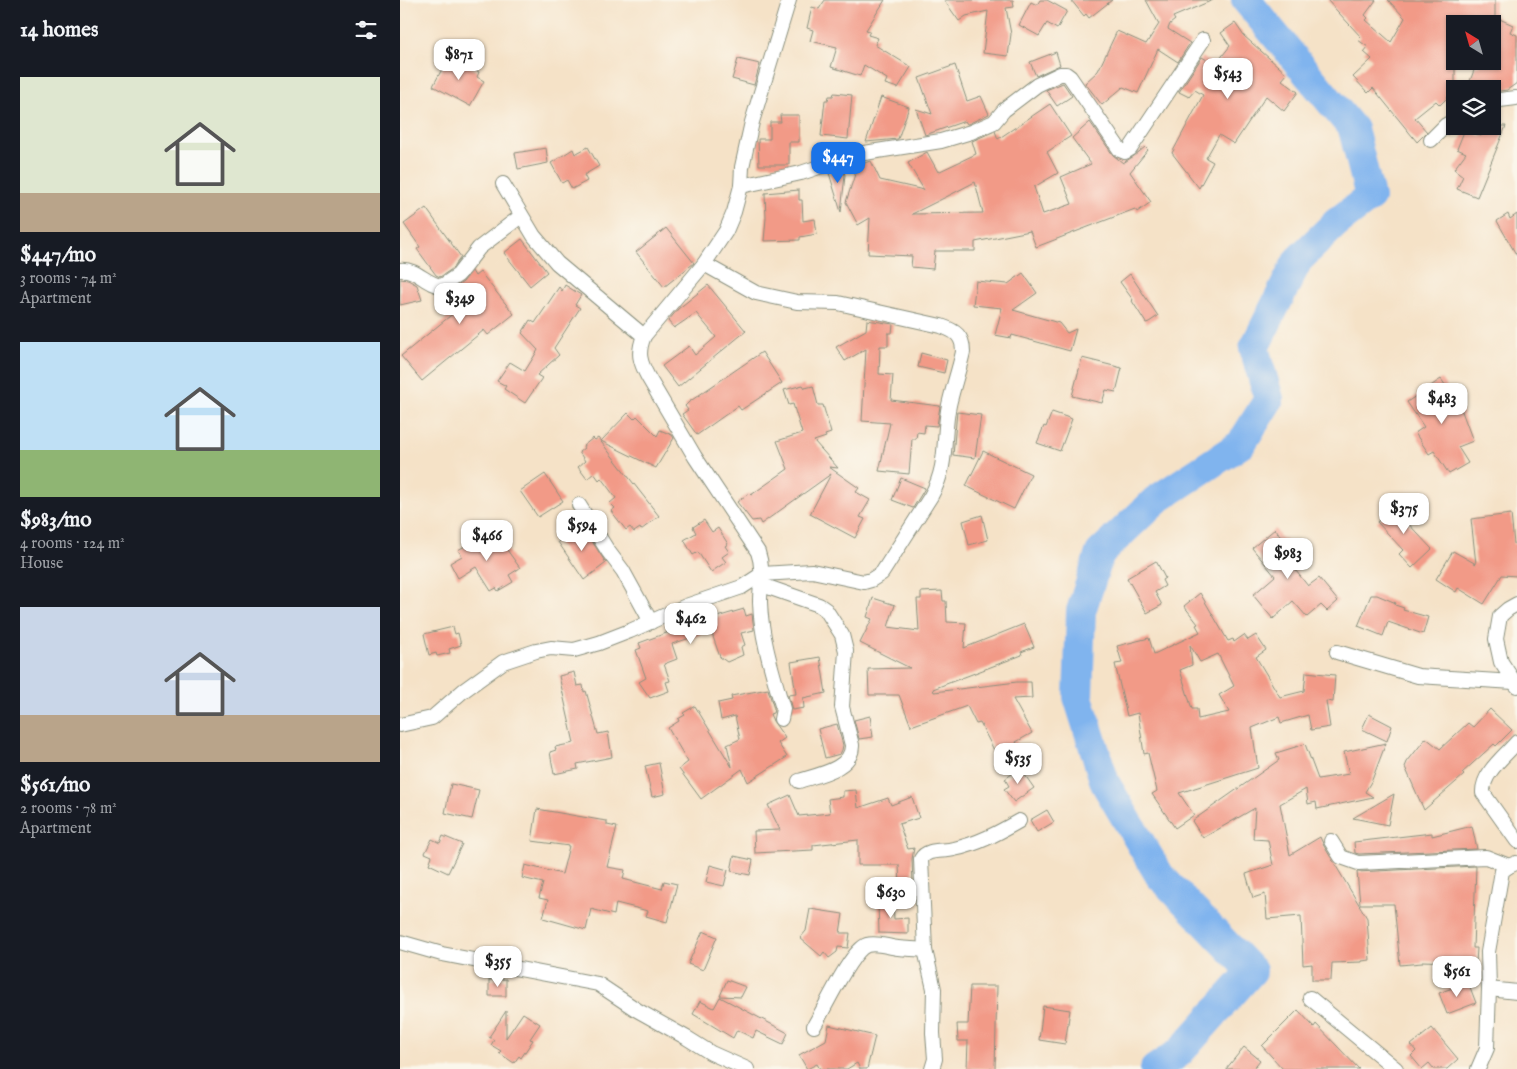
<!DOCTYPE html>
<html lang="en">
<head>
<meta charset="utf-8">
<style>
	body { margin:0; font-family:"IM FELL English",serif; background:#20242c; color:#f1f3f6; height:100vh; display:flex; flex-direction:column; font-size:19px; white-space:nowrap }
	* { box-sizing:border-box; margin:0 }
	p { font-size:16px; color:#9ea1a6 }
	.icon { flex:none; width:28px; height:28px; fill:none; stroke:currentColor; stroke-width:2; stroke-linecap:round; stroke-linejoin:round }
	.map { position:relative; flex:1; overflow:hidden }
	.side { display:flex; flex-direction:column; background:#171b24; width:400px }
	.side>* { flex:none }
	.needle { width:32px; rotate:323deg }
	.buttons { position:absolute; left:1046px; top:15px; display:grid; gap:10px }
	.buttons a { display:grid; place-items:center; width:55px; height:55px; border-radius:0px; background:#171b24; box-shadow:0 1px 4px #0004; font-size:25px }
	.price { position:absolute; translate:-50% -42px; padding:0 11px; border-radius:10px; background:#fff; color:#222; font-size:16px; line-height:32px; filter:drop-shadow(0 1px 2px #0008) }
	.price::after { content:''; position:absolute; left:50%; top:30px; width:15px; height:11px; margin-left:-8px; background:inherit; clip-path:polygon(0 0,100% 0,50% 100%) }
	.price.on { background:#1a73e8; color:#fff }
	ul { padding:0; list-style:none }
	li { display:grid; align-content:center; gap:10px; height:265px; padding:0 20px }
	li span { display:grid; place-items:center; height:155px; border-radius:0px; color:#555 }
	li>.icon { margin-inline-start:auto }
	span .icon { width:90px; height:90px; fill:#fffc; stroke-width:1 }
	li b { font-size:21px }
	h2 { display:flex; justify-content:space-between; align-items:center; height:60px; padding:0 20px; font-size:21px }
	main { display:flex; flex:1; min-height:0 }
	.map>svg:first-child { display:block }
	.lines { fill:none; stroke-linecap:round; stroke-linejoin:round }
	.river { stroke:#80b4ee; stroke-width:30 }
	.building { fill:#f29a87; fill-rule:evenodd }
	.minor-casing { stroke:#8a907e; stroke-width:16 }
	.minor { stroke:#fff; stroke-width:14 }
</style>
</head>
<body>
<main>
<section class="side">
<h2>14 homes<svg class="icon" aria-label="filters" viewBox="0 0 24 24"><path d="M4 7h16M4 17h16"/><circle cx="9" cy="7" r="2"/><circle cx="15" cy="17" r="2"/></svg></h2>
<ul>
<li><span style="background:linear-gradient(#dfe7d0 75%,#b9a48a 0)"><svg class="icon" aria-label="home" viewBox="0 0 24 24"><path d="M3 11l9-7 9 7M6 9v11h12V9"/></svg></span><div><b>$447/mo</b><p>3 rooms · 74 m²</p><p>Apartment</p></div></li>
<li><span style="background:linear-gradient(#bfe0f5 70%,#8fb573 0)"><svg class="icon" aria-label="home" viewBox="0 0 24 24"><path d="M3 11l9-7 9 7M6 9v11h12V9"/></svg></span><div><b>$983/mo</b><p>4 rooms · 124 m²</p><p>House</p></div></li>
<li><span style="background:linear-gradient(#c9d6e8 70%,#b9a48a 0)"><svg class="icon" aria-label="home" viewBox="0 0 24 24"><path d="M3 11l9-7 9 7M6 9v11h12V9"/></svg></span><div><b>$561/mo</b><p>2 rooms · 78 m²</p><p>Apartment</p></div></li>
</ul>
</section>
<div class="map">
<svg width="1117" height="1069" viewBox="0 0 1117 1069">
	<rect width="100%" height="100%" fill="#fbf7ec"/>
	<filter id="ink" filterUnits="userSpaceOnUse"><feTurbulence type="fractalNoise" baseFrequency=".02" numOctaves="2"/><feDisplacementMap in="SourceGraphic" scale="10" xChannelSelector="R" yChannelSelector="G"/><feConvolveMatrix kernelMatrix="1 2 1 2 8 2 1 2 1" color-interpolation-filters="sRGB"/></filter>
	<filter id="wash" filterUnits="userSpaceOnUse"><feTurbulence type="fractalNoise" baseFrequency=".0096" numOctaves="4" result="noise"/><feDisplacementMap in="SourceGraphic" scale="20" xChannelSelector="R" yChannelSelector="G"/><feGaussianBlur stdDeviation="1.12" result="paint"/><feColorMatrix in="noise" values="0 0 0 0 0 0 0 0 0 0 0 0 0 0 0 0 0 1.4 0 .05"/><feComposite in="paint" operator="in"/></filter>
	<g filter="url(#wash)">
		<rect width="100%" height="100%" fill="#f5e2c7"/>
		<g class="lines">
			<!-- river -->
			<polyline class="river" points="755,1069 779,1053 852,971 760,876 705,783 678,697 681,611 700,553 756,500 841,444 869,399 854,348 898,260 936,223 970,197 953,129 846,0"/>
		</g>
		<g id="blocks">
			<!-- building -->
			<g class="building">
				<polygon points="425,0 485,0 466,30 470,31 468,35 478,38 475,45 511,67 498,88 485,84 487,79 464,65 460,76 431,67 437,47 410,41 413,30 407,28 412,7 419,9"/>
				<polygon points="544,0 613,0 614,7 606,8 611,34 608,56 583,53 588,11 566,16 559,21"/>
				<polygon points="640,0 647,0 667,11 657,29 647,23 639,36 619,25 631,2 637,5"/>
				<polygon points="671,0 712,0 689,18 686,14 684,16"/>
				<polygon points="746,0 813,0 773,17 775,20 770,24 768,29 790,43 778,62 758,49 738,93 723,87 702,105 685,83 698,71 717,31 746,44 759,24"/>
				<polygon points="927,0 976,0 965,15 968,18 966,20 991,42 1005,18 988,0 1095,0 1095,17 1113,25 1110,32 1117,35 1117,83 1107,90 1092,92 1092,89 1067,89 1076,65 1078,67 1082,61 1092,61 1092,24 1055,24 1055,90 1040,105 1036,101 1015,118 1027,132 1017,142 973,88 968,93 953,77 972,59 964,52 968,47 958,40 961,37"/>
				<polygon points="835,23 844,36 887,74 882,80 898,92 884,111 866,96 834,144 819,135 806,158 813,162 799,188 772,153 803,95 795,90 789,97 779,92 802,57 815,65 830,46 821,33"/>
				<polygon points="656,52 660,65 636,76 630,62"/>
				<polygon points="49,56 79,72 77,77 84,81 70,106 33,86"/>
				<polygon points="338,59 360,64 354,85 332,79"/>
				<polygon points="555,65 567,101 581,96 589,114 568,124 567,124 565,121 525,135 516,109 532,114 519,78"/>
				<polygon points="663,83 672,96 657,106 646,90"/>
				<polygon points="434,93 452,95 448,139 421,136 425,100 428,100 429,96 433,96"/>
				<polygon points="481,97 509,107 498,139 466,142"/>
				<path d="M650,104l21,32 -24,16 11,21 -24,14 9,27 29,-10 -11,-27 30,-13 -19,-26 18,-16 23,33 10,8 11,-7 11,-9 3,3 -18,22 21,30 -14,10 -2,-3 -99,38 -6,-16 -55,11v9h-40l-2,18 -22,-2 1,-11 -44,-2 2,-36 -12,7 -12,-23 12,-37 13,-4 9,19 44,10 -16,-27 19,-11 11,20 38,-18 -4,-13 23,-10 3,8zM575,182l8,31 -71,1 36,-18z"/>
				<polygon points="380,115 399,115 399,142 389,142 389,165 359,165 358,139 370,139 370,122 381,122"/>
				<polygon points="1085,126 1106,126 1077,197 1057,189 1063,176 1054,169 1066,153 1057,149 1065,129 1081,136"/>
				<polygon points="188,147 199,166 184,175 187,181 172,189 167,180 162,183 151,163 173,149 175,154"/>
				<polygon points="146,148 148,163 118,169 115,153"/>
				<polygon points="443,168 445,175 441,212 429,173"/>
				<polygon points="399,190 399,200 402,200 403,221 415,219 417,234 400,237 400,240 364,241 366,218 365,193"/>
				<polygon points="26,208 61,257 52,269 40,277 36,275 17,249 20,247 4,224"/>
				<polygon points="1108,214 1110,219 1117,214 1117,256 1097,221"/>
				<polygon points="266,228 294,263 264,287 236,252"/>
				<polygon points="122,239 147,272 130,286 104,253"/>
				<polygon points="72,271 75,276 80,272 114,314 88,335 84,330 22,381 1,356 61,307 49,292 63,282"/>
				<polygon points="623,273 637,293 613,310 659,323 667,333 676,329 670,351 612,335 611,338 595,335 602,308 573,305 576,281 608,284"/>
				<polygon points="730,274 758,316 749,322 746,323 732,301 733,300 720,282"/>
				<polygon points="0,279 8,280 17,285 22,300 0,305"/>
				<polygon points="165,285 181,295 175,305 180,308 154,348 159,355 137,375 142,378 125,403 104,389 106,386 97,381 110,362 125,371 138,350 122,333 130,320 135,323 159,287 162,291"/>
				<polygon points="308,285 346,331 278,387 262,366 289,346 295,355 316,337 296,313 274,328 268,321 278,309"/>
				<polygon points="467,320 493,324 492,333 488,333 488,346 480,346 479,374 493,375 491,400 540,406 537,426 525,425 524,433 517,432 516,439 512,439 509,474 479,471 490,423 462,421 466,349 445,361 436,347 466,330"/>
				<polygon points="362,352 382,383 341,410 338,406 297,435 282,414 288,410 285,406 289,402"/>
				<polygon points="521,353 547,360 544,373 518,367"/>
				<polygon points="682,358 722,368 716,392 706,390 702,403 672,396"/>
				<polygon points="1041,379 1060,406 1073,441 1058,447 1068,463 1049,474 1034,451 1029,454 1015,433 1024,427 1007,402"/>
				<polygon points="403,385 405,388 413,386 418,405 423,405 431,433 425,435 426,437 414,441 438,468 429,467 459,488 456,492 470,500 460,517 465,519 455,538 410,514 431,474 361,524 359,520 352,521 337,502 349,493 351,495 388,469 377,441 402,433 393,404 389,405 384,390"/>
				<polygon points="557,412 581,415 575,458 553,455"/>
				<polygon points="652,412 672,419 660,451 637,443 644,426 646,427"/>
				<polygon points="228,413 234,419 237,416 257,436 260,430 272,435 274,438 256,468 201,441"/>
				<polygon points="193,438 195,440 198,438 259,516 241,530 240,528 234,532 230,527 226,530 211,511 215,508 210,503 216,498 201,478 199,480 194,473 187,479 178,467 185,461 179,452 184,448 183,446"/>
				<polygon points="583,451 631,474 614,509 566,486"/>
				<polygon points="145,474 163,501 138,517 120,491"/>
				<polygon points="501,478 525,488 513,508 492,500"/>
				<polygon points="999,502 1009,512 1003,518 1032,549 1012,568 999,554 1003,550 977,522"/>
				<polygon points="1111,514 1114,544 1117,544 1117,576 1102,575 1084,604 1058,588 1056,592 1036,579 1053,551 1076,564 1071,519"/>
				<polygon points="582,515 588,540 569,545 563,521"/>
				<polygon points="304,520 312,532 318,528 328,544 325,546 329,552 322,557 326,562 311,572 298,552 293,555 284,540 296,533 293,527"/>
				<polygon points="175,524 180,530 182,528 188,535 206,563 184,580 158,542 165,536 163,533"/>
				<polygon points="875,529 882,539 884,538 901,558 892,566 908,586 919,578 938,601 927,611 921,605 907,617 893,601 873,619 853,595 875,576 852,548"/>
				<polygon points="84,535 88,542 97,536 120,568 109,575 113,582 98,591 96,588 91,591 76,567 58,578 50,563 62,556 58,550"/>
				<polygon points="756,561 765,578 762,580 765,586 755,592 762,605 747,613 727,578"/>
				<polygon points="542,591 543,601 546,601 547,622 566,623 564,648 624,624 634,647 621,652 622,655 533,689 534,692 617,682 631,682 632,698 613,699 632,733 616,742 620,749 606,757 601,747 594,750 580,723 576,724 567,706 511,726 499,695 469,695 468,669 510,668 460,643 472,619 467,617 473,598 495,605 488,627 519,631 517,599 521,599 521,592"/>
				<path d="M800,593l28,48 5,-2 1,3 10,-7 4,5 8,-5 10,15 -10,7 24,40 24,-6 2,-19 29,3 -2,27 -7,-1 4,26 -19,3 -3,-15 -27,8 -2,-6 -27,11 6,40 -79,25 15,22 -19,13 -23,-34 5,-3 -9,-38 -4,1 -6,-41 -11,3 -12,-52 7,-1 -5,-17 32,-8 5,16 46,-22 -4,-7 2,-1 -14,-18zM790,645l10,17 18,-8 16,32 -15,9 10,17 -31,7 -1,-10h-5l-12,-39 12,-5z"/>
				<polygon points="971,595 977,595 996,603 995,605 1004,608 1003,610 1028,617 1023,634 988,622 983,636 958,626"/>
				<polygon points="344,609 346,616 352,614 354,630 341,633 345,645 341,647 343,655 327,662 320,657 311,631 272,644 277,659 264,664 270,681 266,682 269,691 250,698 239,682 246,678 236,650 241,648 239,643 280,628 278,619 306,610 310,619"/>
				<polygon points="53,627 55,634 58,633 61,645 49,649 50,653 37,656 36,653 29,655 24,634"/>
				<polygon points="420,657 426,693 403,698 404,708 392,710 388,695 396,694 391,662"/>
				<polygon points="174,672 177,686 183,685 184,692 186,691 198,734 208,732 212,757 177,764 178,769 154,774 150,752 156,750 155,747 174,743 159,676"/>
				<polygon points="368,689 374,709 373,713 370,714 373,721 385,738 378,743 387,757 348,782 342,769 301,799 279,769 288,762 268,728 279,721 278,719 285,715 283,713 295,706 332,767 327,745 340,739 335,716 321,720 318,703 332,700 331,696"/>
				<polygon points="1090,709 1112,730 1096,746 1094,744 1062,773 1064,775 1024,810 1005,767 1007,762 1026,738 1040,749 1068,723 1073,727"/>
				<polygon points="969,714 992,726 987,741 962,729"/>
				<polygon points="470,716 473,737 459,739 454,720"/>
				<polygon points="437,724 443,745 442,750 440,754 425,758 418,729"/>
				<polygon points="986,743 972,780 965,792 973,797 917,809 916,802 908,804 906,789 880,804 890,855 920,837 924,846 967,918 970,960 962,961 962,962 932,963 931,980 912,980 912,964 903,965 901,916 867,919 865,894 853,898 846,874 873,865 868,840 853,839 855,808 803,838 792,821 879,760 876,753 905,744 918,779 949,774 944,752"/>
				<polygon points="259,763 265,794 252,797 245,766"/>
				<polygon points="620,768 634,788 614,802 604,789 609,786 605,779"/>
				<polygon points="51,784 79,790 72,819 45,813"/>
				<polygon points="456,790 458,808 488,798 491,805 512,797 519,818 499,824 508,849 514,848 512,859 513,885 500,886 499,865 458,865 458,840 413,845 413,850 355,853 354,831 380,830 368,805 390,795 399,816 430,813 428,799 443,797 443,791"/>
				<polygon points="994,794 988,825 953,818"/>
				<polygon points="137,809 200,820 207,821 207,825 217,827 207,867 225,870 223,879 262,889 264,881 277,884 267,922 246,916 248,911 216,903 214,915 191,909 186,930 143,918 148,900 139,898 143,883 122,878 125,865 162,874 169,846 132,841"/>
				<polygon points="647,810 654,822 637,832 630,820"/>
				<polygon points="1072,826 1077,849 959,854 955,853 954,842 1032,833 1032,836"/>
				<polygon points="43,836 62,844 48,873 29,864 32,856 25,853 32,839 40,843"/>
				<polygon points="334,856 353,860 350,875 331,871"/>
				<polygon points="310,865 328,870 324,886 306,882"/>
				<polygon points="1076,866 1073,948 1077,948 1076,963 1022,961 1022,963 1000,965 994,904 960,904 957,872"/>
				<polygon points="478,900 493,900 494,919 508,918 508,934 479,933"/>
				<polygon points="410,909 443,914 440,933 450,933 448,948 438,947 437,952 429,958 424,952 421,956 400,938 406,931"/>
				<polygon points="303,931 317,937 303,970 288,964"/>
				<polygon points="106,979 106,996 89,996 89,980"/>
				<polygon points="327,980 346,987 341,997 320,996"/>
				<polygon points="1068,982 1076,1003 1047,1014 1039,993"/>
				<polygon points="570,986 597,986 595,1069 567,1068 568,1041 558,1041 557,1024 568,1024"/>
				<polygon points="320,997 388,1033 383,1044 356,1031 353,1038 337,1030 333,1038 293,1014 300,1001 314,1008"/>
				<polygon points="643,1006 670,1010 665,1044 639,1040"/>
				<polygon points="898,1010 914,1027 916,1024 959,1069 883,1069 862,1046"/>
				<polygon points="106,1011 106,1038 123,1013 140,1024 130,1039 133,1040 121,1058 119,1056 114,1063 99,1053 101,1051 91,1045 94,1040 89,1037"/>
				<polygon points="429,1025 475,1036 467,1069 460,1069 457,1063 447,1069 420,1069 417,1064 407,1069 399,1055 426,1040"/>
				<polygon points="1032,1028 1058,1059 1047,1069 1034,1069 1029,1063 1022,1069 1011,1056 1016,1051 1011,1045"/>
				<polygon points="844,1047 860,1060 853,1069 826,1069"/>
			</g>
		</g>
	</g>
	<g filter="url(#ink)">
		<use href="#blocks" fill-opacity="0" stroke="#8a907e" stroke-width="1"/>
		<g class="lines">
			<!-- minor casing -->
			<g class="minor-casing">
				<g id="minor">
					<polyline points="1092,101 1116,98"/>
					<polyline points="1031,140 1046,125 1055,120"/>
					<polyline points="103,184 134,236 157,263 244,336"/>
					<polyline points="341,186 401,173 458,154 541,141 571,132 594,122 604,110 637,85 660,74 666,74 670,77 720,150 725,152 730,149 803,40"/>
					<path d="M0,270c17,-2 26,15 42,16l16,-11 21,-27 42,-32"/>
					<polyline points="179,505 208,551 223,571 251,622"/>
					<path d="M362,585l57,20 7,5 16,25 4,16 -4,56 10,38c1,24 -35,30 -53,36"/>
					<polyline points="937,652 1018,676 1114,682"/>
					<polyline points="1117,686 1101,662 1096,639 1100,616 1108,609 1117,604"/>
					<path d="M381,719l2,-10c-10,-35 -22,-71 -23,-107 0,-18 4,-33 -2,-50l-63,-95 -47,-80c-8,-15 -11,-24 -4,-41l60,-72 22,-33 8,-19 7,-26 1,-19 10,-45 37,-122"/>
					<path d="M0,725l32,-7 31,-27 40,-29 33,-11 15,-3 23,2 25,-7 31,-12 56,-25 56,-19 20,-13 50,-3 52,11 7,-2 11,-7 49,-77c18,-32 11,-57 18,-91 4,-18 10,-35 14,-53 0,-16 -7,-21 -22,-26l-103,-23 -41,-1 -41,-9 -52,-29"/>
					<path d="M1117,742c-12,14 -35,31 -34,51l34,48"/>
					<polyline points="931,841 941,857 958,863 1086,857 1109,866"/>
					<polyline points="1116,863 1109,866 1102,871 1088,952 1089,989 1117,992"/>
					<polyline points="0,942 42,954 198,984 237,1010 287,1038 311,1053 347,1069"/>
					<polyline points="910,998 996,1069"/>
					<path d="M414,1026c10,-16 37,-76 53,-81 10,-3 21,2 31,3 9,1 18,1 27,2"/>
					<path d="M532,1069l3,-10 -2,-26 1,-44 -9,-39 -4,-91c6,-11 22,-7 33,-10 24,-5 44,-16 65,-28"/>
					<polyline points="1078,1069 1087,1048 1089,989"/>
				</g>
			</g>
			<!-- minor -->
			<use href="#minor" class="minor"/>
		</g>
	</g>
</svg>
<div class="buttons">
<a><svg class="needle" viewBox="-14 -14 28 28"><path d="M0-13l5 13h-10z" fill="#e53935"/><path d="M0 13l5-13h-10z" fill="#9ea1a6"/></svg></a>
<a><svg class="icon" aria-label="layers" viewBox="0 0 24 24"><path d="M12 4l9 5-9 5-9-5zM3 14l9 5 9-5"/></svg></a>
</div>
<b class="price" style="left:59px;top:81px">$871</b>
<b class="price" style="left:828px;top:100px">$543</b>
<b class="price on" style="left:438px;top:184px">$447</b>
<b class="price" style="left:60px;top:325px">$349</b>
<b class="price" style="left:1042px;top:425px">$483</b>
<b class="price" style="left:1004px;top:535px">$375</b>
<b class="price" style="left:182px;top:552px">$594</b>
<b class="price" style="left:87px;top:562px">$466</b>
<b class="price" style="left:888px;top:580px">$983</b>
<b class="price" style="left:291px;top:645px">$462</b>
<b class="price" style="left:618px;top:785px">$535</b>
<b class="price" style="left:491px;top:919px">$630</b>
<b class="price" style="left:98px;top:988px">$355</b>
<b class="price" style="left:1057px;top:998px">$561</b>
</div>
</main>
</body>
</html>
